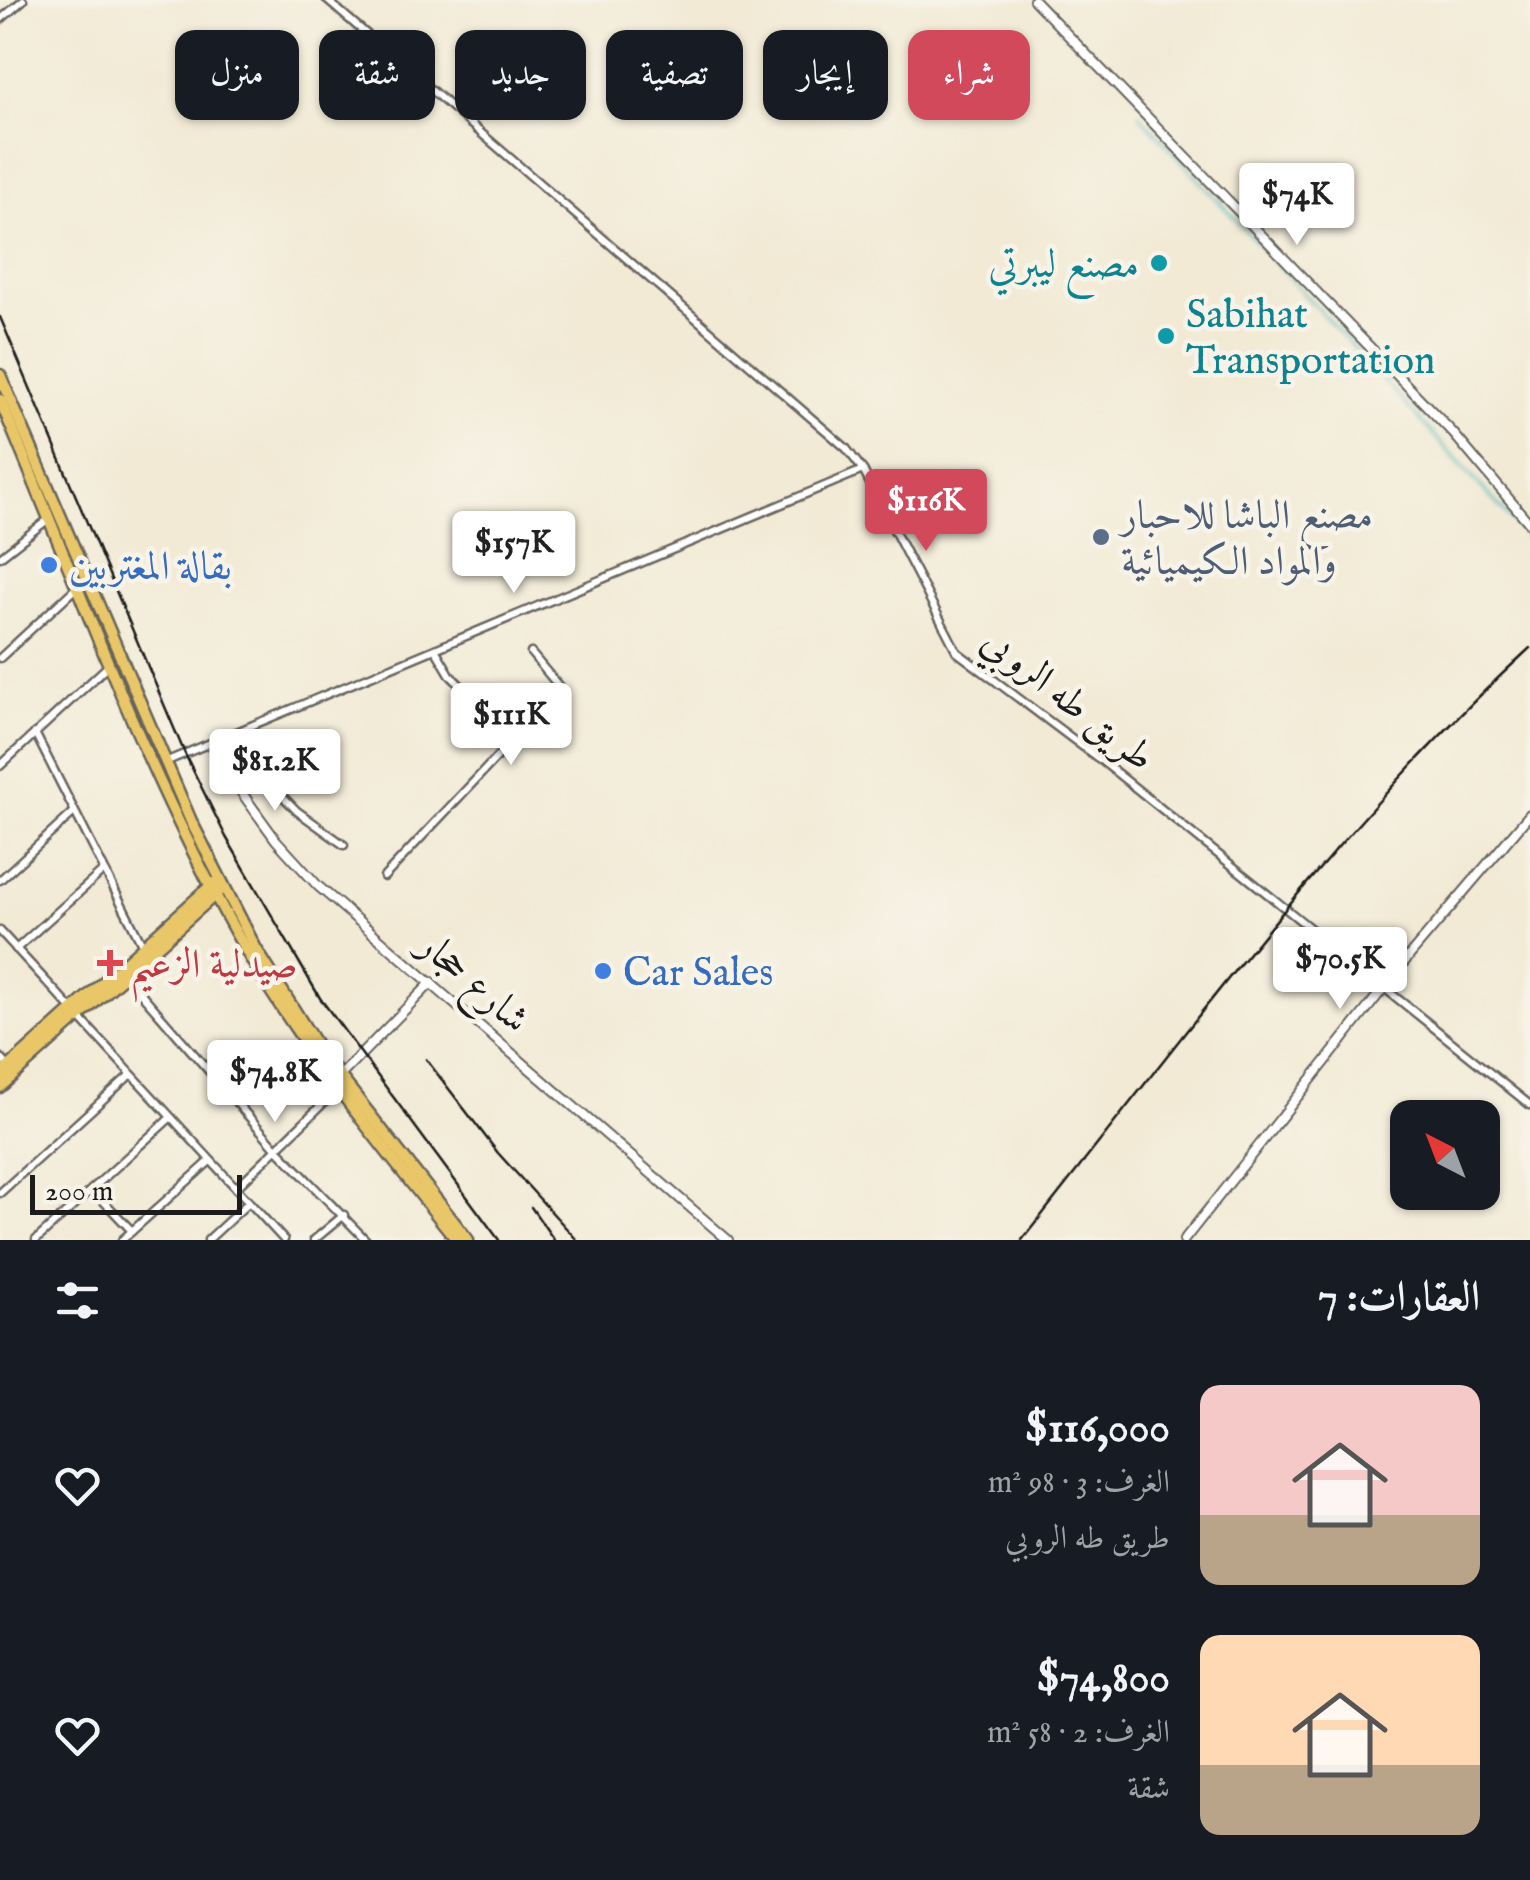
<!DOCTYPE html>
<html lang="ar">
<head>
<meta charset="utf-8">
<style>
	body { margin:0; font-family:"IM FELL English",Amiri,serif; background:#242831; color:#f1f3f6; direction:rtl; height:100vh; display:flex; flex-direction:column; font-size:38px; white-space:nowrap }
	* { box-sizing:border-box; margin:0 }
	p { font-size:32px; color:#9ea1a6 }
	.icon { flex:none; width:55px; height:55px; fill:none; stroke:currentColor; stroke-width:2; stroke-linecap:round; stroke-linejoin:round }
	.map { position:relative; height:1240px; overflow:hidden; direction:ltr }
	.sheet { display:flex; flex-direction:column; background:#171b24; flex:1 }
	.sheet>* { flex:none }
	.top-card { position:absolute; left:30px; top:30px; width:1000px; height:90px; direction:rtl; display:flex; gap:20px }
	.needle { width:65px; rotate:318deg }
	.controls { position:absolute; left:1390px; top:1100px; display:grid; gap:20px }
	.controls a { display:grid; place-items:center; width:110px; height:110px; border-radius:20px; background:#171b24; box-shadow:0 2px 8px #0004; font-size:50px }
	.scale { position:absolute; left:30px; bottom:25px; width:212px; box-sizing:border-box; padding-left:10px; border:5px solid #1c1c1c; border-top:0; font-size:28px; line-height:35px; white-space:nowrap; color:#1c1c1c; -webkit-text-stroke:8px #f7f3e8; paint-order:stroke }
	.price { position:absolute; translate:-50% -85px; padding:0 22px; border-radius:10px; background:#fff; color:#222; font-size:32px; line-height:65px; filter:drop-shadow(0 2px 5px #0008) }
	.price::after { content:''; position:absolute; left:50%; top:60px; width:30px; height:22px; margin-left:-15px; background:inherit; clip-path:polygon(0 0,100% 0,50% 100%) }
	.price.on { background:#d1495b; color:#fff }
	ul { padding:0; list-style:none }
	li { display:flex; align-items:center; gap:30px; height:250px; padding:0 50px }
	li span { display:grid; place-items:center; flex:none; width:280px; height:200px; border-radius:20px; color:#555 }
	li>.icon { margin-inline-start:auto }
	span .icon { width:120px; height:120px; fill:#fffc; stroke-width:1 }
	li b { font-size:42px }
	h2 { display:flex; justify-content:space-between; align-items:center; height:120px; padding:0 50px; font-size:42px }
	.chip { padding:0 35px; border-radius:20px; background:#171b24; box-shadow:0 2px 8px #0004; font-size:35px; line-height:90px }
	.chip.on { background:#d1495b; color:#fff }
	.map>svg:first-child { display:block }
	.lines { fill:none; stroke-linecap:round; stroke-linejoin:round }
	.stream { stroke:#4ab9c0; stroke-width:2.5 }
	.minor-casing { stroke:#67645d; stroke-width:11 }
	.tertiary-casing { stroke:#67645d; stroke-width:12 }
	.primary-casing { stroke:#67645d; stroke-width:15 }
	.minor { stroke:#fff; stroke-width:6 }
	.tertiary { stroke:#fff; stroke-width:8 }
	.primary { stroke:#e9c769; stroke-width:10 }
	.rail { stroke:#1c1c1c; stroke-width:2.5 }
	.culture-dot { fill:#0f9aa8; stroke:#f7f3e8; stroke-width:4 }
	.service-dot { fill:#5c6f8a; stroke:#f7f3e8; stroke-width:4 }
	.shop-dot { fill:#3f7fe0; stroke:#f7f3e8; stroke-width:4 }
	.health-dot { fill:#e0444e; stroke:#f7f3e8; stroke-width:4 }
	.labels { text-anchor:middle; stroke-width:9; stroke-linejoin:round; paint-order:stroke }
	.culture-label { font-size:40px; fill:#0d838f; stroke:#f7f3e8; text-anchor:end }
	.service-label { font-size:40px; fill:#4e5e75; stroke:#f7f3e8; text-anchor:start }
	.shop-label { font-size:40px; fill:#366cbe; stroke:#f7f3e8; text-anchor:start }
	.street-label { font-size:40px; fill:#1c1c1c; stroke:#f7f3e8 }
	.health-label { font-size:40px; fill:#be3a42; stroke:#f7f3e8; text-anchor:start }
</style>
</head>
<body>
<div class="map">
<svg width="1530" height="1240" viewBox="0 0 1530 1240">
	<rect width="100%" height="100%" fill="#f7f3e8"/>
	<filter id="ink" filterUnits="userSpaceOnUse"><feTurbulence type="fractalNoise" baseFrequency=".01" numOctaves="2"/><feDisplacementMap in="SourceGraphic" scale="20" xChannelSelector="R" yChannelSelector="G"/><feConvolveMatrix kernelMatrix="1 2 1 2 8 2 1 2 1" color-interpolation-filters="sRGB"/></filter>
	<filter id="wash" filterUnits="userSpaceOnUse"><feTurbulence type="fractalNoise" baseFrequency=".0048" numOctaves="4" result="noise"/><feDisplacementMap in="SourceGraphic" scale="40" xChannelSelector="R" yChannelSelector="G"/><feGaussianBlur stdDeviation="2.25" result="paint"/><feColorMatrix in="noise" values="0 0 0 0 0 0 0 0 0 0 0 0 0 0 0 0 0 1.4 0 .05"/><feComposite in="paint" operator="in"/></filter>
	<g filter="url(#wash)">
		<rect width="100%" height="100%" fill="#f2ead5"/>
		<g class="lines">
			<!-- stream -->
			<polyline class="stream" points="1139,114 1530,540"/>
		</g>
	</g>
	<g filter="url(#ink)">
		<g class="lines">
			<!-- minor casing -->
			<g class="minor-casing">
				<g id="minor">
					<polyline points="327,0 846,448 863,470 957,652 1102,761 1530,1105"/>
					<polyline points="0,20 23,0"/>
					<polyline points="0,557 50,518"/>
					<polyline points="435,649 451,676 481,706"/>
					<polyline points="0,658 78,586"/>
					<polyline points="35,733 143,946"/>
					<polyline points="225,751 245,757 297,811 344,845"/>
					<polyline points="165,762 863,470"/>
					<polyline points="0,766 109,665"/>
					<polyline points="384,877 561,689 531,653"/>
					<polyline points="0,880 73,813"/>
					<polyline points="0,931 284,1240"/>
					<polyline points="16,949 103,871"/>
					<polyline points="125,975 277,1149 366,1240"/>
					<polyline points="0,1057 9,1067"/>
					<polyline points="236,1188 338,1089"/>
					<polyline points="92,1189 132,1231"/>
					<polyline points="0,1193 130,1075"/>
					<polyline points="36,1240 170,1118"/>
					<polyline points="122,1240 210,1161"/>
					<polyline points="208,1240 249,1202"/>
					<polyline points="314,1240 344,1215"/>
				</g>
			</g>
			<!-- tertiary casing -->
			<g class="tertiary-casing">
				<g id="tertiary">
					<polyline points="1034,0 1453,433 1530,524"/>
					<polyline points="220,739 226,771 276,840 318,886 728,1240"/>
					<polyline points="339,1077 432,982"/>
					<polyline points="1184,1240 1409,956 1530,814"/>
				</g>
			</g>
			<!-- primary casing -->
			<g class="primary-casing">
				<g id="primary">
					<polyline points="0,375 191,821 256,949 318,1048 468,1240"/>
					<path d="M0,400c75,176 142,366 236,533 62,110 142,209 221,307"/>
					<polyline points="0,1075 214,883"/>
					<polyline points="0,1087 219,891"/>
				</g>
			</g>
			<!-- minor -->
			<use href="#minor" class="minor"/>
			<!-- tertiary -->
			<use href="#tertiary" class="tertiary"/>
			<!-- primary -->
			<use href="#primary" class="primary"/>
			<!-- rail -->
			<g class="rail">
				<polyline points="0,317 185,754 226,837 320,998 499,1240"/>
				<polyline points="426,1059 498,1153 577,1240"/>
				<polyline points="531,1207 554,1240"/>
				<path d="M1022,1240c162,-203 316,-416 508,-592"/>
			</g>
		</g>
	</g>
	<!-- markers -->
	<g class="culture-dot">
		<circle cx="1159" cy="263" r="10"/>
		<circle cx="1166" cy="336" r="10"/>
	</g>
	<circle class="service-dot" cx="1101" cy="537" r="10"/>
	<g class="shop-dot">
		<circle cx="49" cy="565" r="10"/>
		<circle cx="603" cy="971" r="10"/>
	</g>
	<path class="health-dot" d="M105 948h10v10h10v10h-10v10h-10v-10h-10v-10h10z"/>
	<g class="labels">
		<!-- culture labels -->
		<g class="culture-label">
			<text x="1139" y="277">مصنع ليبرتي</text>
			<text x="1186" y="327" text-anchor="start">Sabihat<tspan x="1186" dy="46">Transportation</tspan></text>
		</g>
		<!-- service labels -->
		<g class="service-label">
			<text x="1121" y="528">مصنع الباشا للاحبار<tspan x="1121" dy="46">والمواد الكيميائية</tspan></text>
		</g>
		<!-- shop labels -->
		<g class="shop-label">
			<text x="69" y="579">بقالة المغتربين</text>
			<text x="623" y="985">Car Sales</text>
		</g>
		<!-- street labels -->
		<g class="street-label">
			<text transform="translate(1069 698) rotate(38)" y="14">طريق طه الروبي</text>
			<text transform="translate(475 981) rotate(41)" y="14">شارع حجار</text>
		</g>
		<!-- health labels -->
		<g class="health-label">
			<text x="130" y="977">صيدلية الزعيم</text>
		</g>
	</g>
</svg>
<div class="controls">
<a><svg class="needle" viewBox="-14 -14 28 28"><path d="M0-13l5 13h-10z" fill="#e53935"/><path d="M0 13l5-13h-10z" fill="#9ea1a6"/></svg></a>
</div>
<div class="scale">200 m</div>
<b class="price" style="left:1297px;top:248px">$74K</b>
<b class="price on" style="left:926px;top:554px">$116K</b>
<b class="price" style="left:514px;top:596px">$157K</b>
<b class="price" style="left:511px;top:768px">$111K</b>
<b class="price" style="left:275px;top:814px">$81.2K</b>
<b class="price" style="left:1340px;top:1012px">$70.5K</b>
<b class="price" style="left:275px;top:1125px">$74.8K</b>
<div class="top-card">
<a class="chip on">شراء</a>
<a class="chip">إيجار</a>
<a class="chip">تصفية</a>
<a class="chip">جديد</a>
<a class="chip">شقة</a>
<a class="chip">منزل</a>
</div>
</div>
<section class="sheet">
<h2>العقارات: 7<svg class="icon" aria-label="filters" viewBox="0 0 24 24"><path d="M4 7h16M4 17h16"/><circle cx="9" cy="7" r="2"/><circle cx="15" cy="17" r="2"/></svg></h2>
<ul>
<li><span style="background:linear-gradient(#f6c9c9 65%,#b9a48a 0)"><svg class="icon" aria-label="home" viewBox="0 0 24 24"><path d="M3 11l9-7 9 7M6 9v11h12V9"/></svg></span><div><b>$116,000</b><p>الغرف: 3 · 98 m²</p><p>طريق طه الروبي</p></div><svg class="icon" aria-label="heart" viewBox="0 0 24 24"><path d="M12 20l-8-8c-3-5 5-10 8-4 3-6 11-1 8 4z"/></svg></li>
<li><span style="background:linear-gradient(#ffd9b3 65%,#b9a48a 0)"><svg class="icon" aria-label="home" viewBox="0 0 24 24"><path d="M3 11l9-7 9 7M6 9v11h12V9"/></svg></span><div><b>$74,800</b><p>الغرف: 2 · 58 m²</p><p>شقة</p></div><svg class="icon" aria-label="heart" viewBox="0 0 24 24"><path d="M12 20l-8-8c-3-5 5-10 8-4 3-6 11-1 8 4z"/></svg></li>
</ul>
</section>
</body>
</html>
